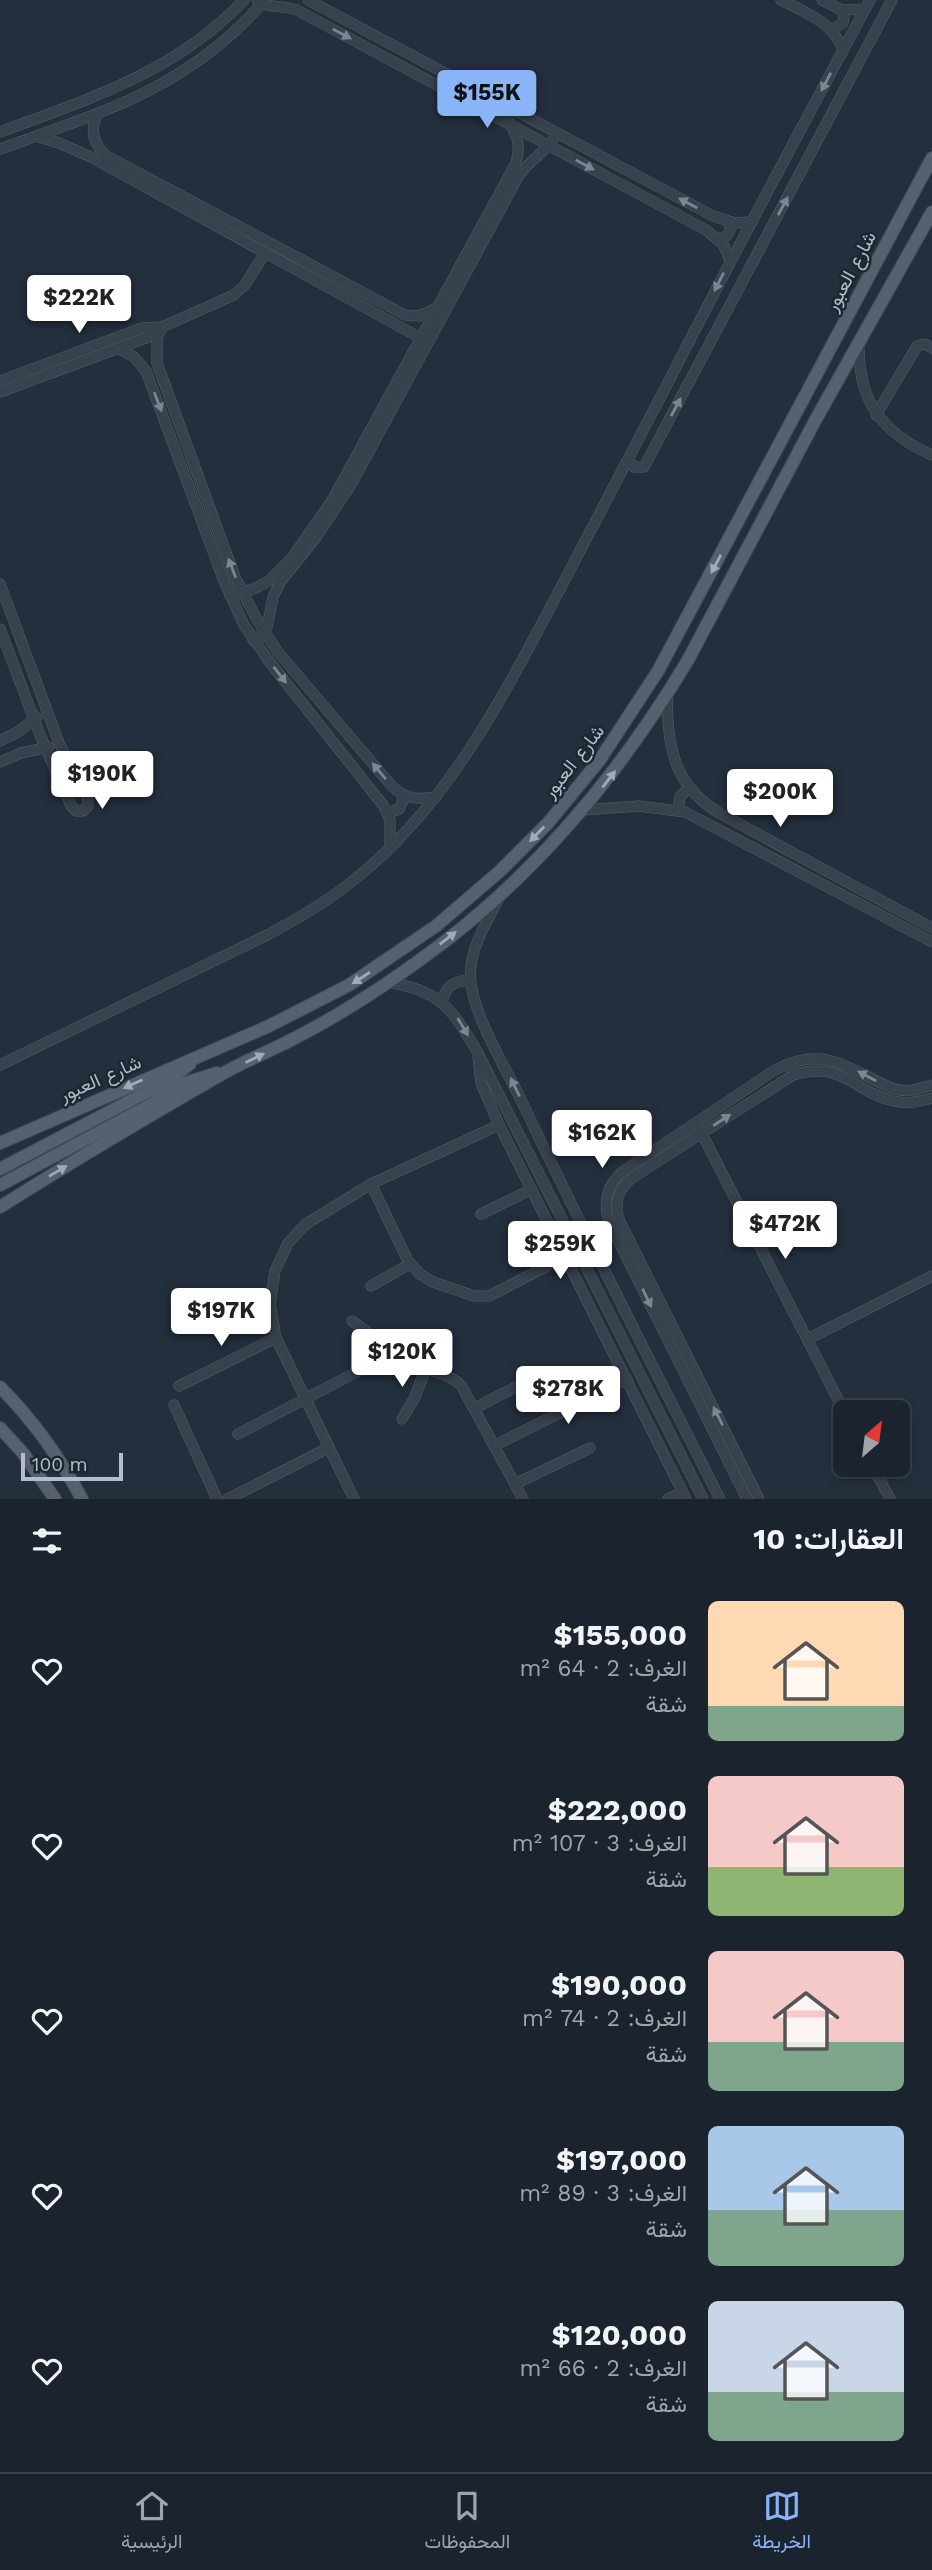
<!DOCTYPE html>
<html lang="ar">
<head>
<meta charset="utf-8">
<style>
	body { margin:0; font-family:"Work Sans",Vazirmatn,sans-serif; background:#282f3a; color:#f1f3f6; direction:rtl; height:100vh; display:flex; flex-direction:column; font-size:26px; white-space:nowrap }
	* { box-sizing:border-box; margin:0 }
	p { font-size:23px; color:#a0a4aa }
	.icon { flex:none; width:38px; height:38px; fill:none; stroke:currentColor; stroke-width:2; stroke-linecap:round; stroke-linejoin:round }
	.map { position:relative; height:1499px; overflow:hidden; direction:ltr }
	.panel { display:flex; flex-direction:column; background:#1b232e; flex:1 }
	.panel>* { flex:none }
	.needle { width:46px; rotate:28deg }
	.tools { position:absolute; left:833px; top:1400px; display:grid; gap:14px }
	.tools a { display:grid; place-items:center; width:77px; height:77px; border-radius:10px; background:#1b232e; box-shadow:0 4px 10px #0003,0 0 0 2px #39404a; font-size:35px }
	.scale { position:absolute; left:21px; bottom:18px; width:102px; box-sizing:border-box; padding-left:7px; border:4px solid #b4bcc9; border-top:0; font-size:19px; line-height:24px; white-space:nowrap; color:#b4bcc9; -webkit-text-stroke:5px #1d2633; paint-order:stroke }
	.price { position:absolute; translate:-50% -60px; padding:0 16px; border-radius:7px; background:#fff; color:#222; font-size:23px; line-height:46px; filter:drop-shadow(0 2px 4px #0008) }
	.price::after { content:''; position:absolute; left:50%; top:42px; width:21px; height:16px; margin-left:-10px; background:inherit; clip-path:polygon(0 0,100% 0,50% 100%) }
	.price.selected { background:#8ab4f8; color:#111 }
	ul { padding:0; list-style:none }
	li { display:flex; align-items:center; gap:21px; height:175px; padding:0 28px }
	li span { display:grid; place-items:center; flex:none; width:196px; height:140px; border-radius:10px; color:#555 }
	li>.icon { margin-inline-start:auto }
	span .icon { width:84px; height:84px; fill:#fffc; stroke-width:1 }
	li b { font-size:30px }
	h2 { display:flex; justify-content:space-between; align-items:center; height:84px; padding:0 28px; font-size:30px }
	.menu { display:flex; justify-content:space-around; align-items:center; height:98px; border-top:2px solid #39404a; background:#1b232e; font-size:19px; color:#a0a4aa }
	.menu a { display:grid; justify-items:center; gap:4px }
	.menu .selected { color:#8ab4f8 }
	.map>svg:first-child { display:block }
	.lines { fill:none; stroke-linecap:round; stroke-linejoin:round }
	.minor-casing { stroke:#565f6c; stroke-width:11 }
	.major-casing { stroke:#414a57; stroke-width:14 }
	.minor { stroke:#38414e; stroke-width:10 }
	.major { stroke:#56606e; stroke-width:12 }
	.oneway { fill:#7c8592 }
	.oneway2 { fill:#a1aab7 }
	.labels { text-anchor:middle; stroke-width:5; stroke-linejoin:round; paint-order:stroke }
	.street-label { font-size:19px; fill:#b4bcc9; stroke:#1d2633 }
</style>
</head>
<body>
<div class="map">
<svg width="932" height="1499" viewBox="0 0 932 1499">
	<rect width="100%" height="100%" fill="#242f3e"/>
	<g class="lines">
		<!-- minor casing -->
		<g class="minor-casing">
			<g id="minor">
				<path d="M257,0c11,9 27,5 40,10l409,220 17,14 7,16"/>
				<polyline points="308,0 713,216 735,223 752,222"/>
				<path d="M781,0c25,13 52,22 62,50"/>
				<polyline points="822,0 842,10 865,9"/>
				<polyline points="832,29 843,23 844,16 842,10"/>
				<path d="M97,115c-7,15 -4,28 8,40l300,160 14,1 18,-8"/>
				<path d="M0,132c91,-34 176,-60 244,-132"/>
				<polyline points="36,136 59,143 91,157 426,341"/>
				<path d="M0,149c103,-37 190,-62 264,-148"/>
				<path d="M717,238c11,1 16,-7 11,-16"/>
				<path d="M162,327l-5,12v24l78,214 21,41 21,33 114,134c13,14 27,15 45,12"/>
				<path d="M859,345c-1,56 23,88 73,110"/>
				<polyline points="120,349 134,357 146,371 224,581 244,625 268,660 383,805 390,820 390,847"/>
				<polyline points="0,381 142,328 162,327"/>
				<polyline points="0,392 151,336 162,327 234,295 245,285 265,253"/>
				<polyline points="876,415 917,346 925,344 932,348"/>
				<polyline points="628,460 634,467 644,467 892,0"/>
				<polyline points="0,584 59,743 88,799 88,806 83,811 76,811 71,806 40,735 0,629"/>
				<path d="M230,596l26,-8 13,-7 23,-23 41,-59 183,-336c9,-32 -12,-33 -6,-54"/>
				<path d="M253,640l8,-4 6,-9 6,-30 8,-16 36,-45 35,-53 166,-306c11,-17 31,-27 39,-44"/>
				<path d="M667,696c1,52 6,90 54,118l211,114"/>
				<polyline points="0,741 18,732 37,717"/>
				<polyline points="0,762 21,753 49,747"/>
				<polyline points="583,810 639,806 685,812 932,942"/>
				<polyline points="678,810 680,797 689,787"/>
				<polyline points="388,813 399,809 403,801 402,795"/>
				<path d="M499,898c-13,26 -32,54 -28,85 4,36 36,87 52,121 63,133 131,264 197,395"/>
				<path d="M387,982c54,8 65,27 91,71l225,446"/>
				<path d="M442,1002c3,-15 13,-23 28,-21"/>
				<polyline points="478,1057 481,1083 499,1125 686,1499"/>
				<path d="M0,1065l269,-131c28,-15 56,-31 81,-51 97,-75 153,-186 209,-292 38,-72 76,-144 113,-216 64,-126 131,-250 198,-375"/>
				<polyline points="700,1130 845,1413"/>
				<polyline points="371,1184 408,1261 420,1274 433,1282 474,1296 489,1296 565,1257"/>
				<polyline points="481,1214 532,1189"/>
				<polyline points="371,1286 410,1264"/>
				<polyline points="352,1321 374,1337 380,1363"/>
				<polyline points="808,1339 932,1276"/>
				<polyline points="179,1386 276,1338"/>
				<polyline points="174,1405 217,1499"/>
				<polyline points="475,1408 535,1377"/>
				<polyline points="402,1419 415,1397 425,1370"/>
				<path d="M238,1434l132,-69c24,-5 73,4 91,20l62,114"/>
				<polyline points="494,1446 627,1379"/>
				<polyline points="872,1465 890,1499"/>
				<polyline points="515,1484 590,1448"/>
				<polyline points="228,1499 328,1448"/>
				<polyline points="354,1499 276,1338 270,1303 275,1271 288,1243 306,1224 371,1184 499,1125"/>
				<polyline points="668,1499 682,1492"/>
				<path d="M747,1499l-137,-275c-8,-21 -3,-41 15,-54l150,-100c38,-20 58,-11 94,7 10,5 19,11 30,13 12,2 22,-2 33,-5"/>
				<path d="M759,1499l-139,-277c-7,-18 -2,-35 15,-46l158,-101c50,-15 61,17 100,26 13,3 26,1 39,-3"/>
			</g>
		</g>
		<!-- major casing -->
		<g class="major-casing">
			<g id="major">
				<polyline points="0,1143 269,1026 349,985 436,926 500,871 548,823 599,761 658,671 932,158"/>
				<polyline points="0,1169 166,1082 190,1064"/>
				<polyline points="0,1185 150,1105 182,1084 217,1073"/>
				<path d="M0,1207c73,-46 147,-90 222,-133 23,-13 48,-23 71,-35 53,-27 108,-64 155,-100 99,-77 176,-172 240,-279l128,-241 116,-207"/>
				<path d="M0,1387c33,33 60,71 82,112"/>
				<polyline points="0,1428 23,1453 55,1499"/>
			</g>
		</g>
		<!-- minor -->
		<use href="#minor" class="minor"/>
		<!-- major -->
		<use href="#major" class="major"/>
	</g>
	<!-- one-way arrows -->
	<defs><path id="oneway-solid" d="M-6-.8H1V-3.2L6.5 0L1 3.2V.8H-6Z" transform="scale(1.75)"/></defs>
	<g class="oneway">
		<use href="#oneway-solid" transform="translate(342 34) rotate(28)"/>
		<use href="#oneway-solid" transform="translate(826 82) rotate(118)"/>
		<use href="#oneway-solid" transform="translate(585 165) rotate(28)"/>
		<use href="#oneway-solid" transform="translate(688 203) rotate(-152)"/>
		<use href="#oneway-solid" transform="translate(783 206) rotate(-62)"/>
		<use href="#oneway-solid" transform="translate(719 282) rotate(117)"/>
		<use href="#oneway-solid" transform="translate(158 402) rotate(69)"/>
		<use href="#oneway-solid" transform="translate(676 407) rotate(-62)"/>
		<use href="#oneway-solid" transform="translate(232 568) rotate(-111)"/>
		<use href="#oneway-solid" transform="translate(280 675) rotate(52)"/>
		<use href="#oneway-solid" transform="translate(379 771) rotate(-130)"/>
		<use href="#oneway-solid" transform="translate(463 1027) rotate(59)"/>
		<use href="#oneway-solid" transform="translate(867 1076) rotate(-152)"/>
		<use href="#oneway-solid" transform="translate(515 1087) rotate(-116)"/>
		<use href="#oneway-solid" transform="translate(722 1120) rotate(-33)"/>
		<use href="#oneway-solid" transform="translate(647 1298) rotate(64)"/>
		<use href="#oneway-solid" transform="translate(718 1416) rotate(-117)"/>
	</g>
	<g class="oneway2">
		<use href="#oneway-solid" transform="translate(716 564) rotate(118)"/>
		<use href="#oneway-solid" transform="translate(609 779) rotate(-52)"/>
		<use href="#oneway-solid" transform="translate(537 834) rotate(134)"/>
		<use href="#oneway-solid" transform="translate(448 938) rotate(-38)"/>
		<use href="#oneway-solid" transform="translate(361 978) rotate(147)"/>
		<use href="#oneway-solid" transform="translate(255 1058) rotate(-26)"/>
		<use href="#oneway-solid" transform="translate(133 1084) rotate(156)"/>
		<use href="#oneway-solid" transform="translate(58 1171) rotate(-31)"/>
	</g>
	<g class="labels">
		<!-- street labels -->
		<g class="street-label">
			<text transform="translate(850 271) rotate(-62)" y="7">شارع العبور</text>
			<text transform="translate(573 761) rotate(-52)" y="7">شارع العبور</text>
			<text transform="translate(100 1078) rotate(-24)" y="7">شارع العبور</text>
		</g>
	</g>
</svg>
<div class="tools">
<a><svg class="needle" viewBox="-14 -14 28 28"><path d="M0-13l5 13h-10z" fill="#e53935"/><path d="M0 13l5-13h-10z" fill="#a0a4aa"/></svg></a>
</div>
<div class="scale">100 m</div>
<b class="price selected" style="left:487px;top:130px">$155K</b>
<b class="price" style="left:79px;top:335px">$222K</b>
<b class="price" style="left:102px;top:811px">$190K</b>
<b class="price" style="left:780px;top:829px">$200K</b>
<b class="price" style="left:602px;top:1170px">$162K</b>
<b class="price" style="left:785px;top:1261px">$472K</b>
<b class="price" style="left:560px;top:1281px">$259K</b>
<b class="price" style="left:221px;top:1348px">$197K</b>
<b class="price" style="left:402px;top:1389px">$120K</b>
<b class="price" style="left:568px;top:1426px">$278K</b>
</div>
<section class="panel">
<h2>العقارات: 10<svg class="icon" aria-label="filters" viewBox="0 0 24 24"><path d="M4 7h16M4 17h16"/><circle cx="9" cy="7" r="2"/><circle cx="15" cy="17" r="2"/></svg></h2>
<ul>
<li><span style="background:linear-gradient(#ffd9b3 75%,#7fa58c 0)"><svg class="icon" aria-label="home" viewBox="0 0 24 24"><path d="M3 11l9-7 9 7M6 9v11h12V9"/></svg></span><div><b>$155,000</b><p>الغرف: 2 · 64 m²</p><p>شقة</p></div><svg class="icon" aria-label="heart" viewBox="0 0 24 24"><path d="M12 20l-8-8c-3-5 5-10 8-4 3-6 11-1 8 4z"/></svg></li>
<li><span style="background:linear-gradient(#f6c9c9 65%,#8fb573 0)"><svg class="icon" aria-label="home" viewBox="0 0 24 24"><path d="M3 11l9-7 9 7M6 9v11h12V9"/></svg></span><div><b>$222,000</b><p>الغرف: 3 · 107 m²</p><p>شقة</p></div><svg class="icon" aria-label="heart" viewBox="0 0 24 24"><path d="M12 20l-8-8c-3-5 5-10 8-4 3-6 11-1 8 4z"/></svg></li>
<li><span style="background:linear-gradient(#f6c9c9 65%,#7fa58c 0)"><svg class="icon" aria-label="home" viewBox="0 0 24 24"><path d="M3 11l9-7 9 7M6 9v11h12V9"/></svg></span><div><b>$190,000</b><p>الغرف: 2 · 74 m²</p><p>شقة</p></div><svg class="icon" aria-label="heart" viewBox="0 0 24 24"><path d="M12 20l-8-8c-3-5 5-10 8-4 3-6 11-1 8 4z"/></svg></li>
<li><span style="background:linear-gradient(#a9c7e8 60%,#7fa58c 0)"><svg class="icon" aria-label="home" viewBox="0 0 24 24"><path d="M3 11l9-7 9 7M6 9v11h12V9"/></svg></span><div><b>$197,000</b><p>الغرف: 3 · 89 m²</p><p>شقة</p></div><svg class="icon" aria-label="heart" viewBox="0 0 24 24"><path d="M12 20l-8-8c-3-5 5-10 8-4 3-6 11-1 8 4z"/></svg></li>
<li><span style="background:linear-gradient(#c9d6e8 65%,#7fa58c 0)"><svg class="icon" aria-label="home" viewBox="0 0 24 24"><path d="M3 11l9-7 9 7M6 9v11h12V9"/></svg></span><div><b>$120,000</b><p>الغرف: 2 · 66 m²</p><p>شقة</p></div><svg class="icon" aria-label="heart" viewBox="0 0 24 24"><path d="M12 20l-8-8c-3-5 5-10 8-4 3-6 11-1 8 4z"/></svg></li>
</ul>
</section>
<nav class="menu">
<a class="selected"><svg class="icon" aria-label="map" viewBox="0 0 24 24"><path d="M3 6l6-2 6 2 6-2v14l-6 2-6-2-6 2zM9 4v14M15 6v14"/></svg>الخريطة</a>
<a><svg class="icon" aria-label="saved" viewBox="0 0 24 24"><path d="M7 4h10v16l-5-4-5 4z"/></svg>المحفوظات</a>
<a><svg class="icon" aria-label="home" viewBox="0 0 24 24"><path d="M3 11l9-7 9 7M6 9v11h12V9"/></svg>الرئيسية</a>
</nav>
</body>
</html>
